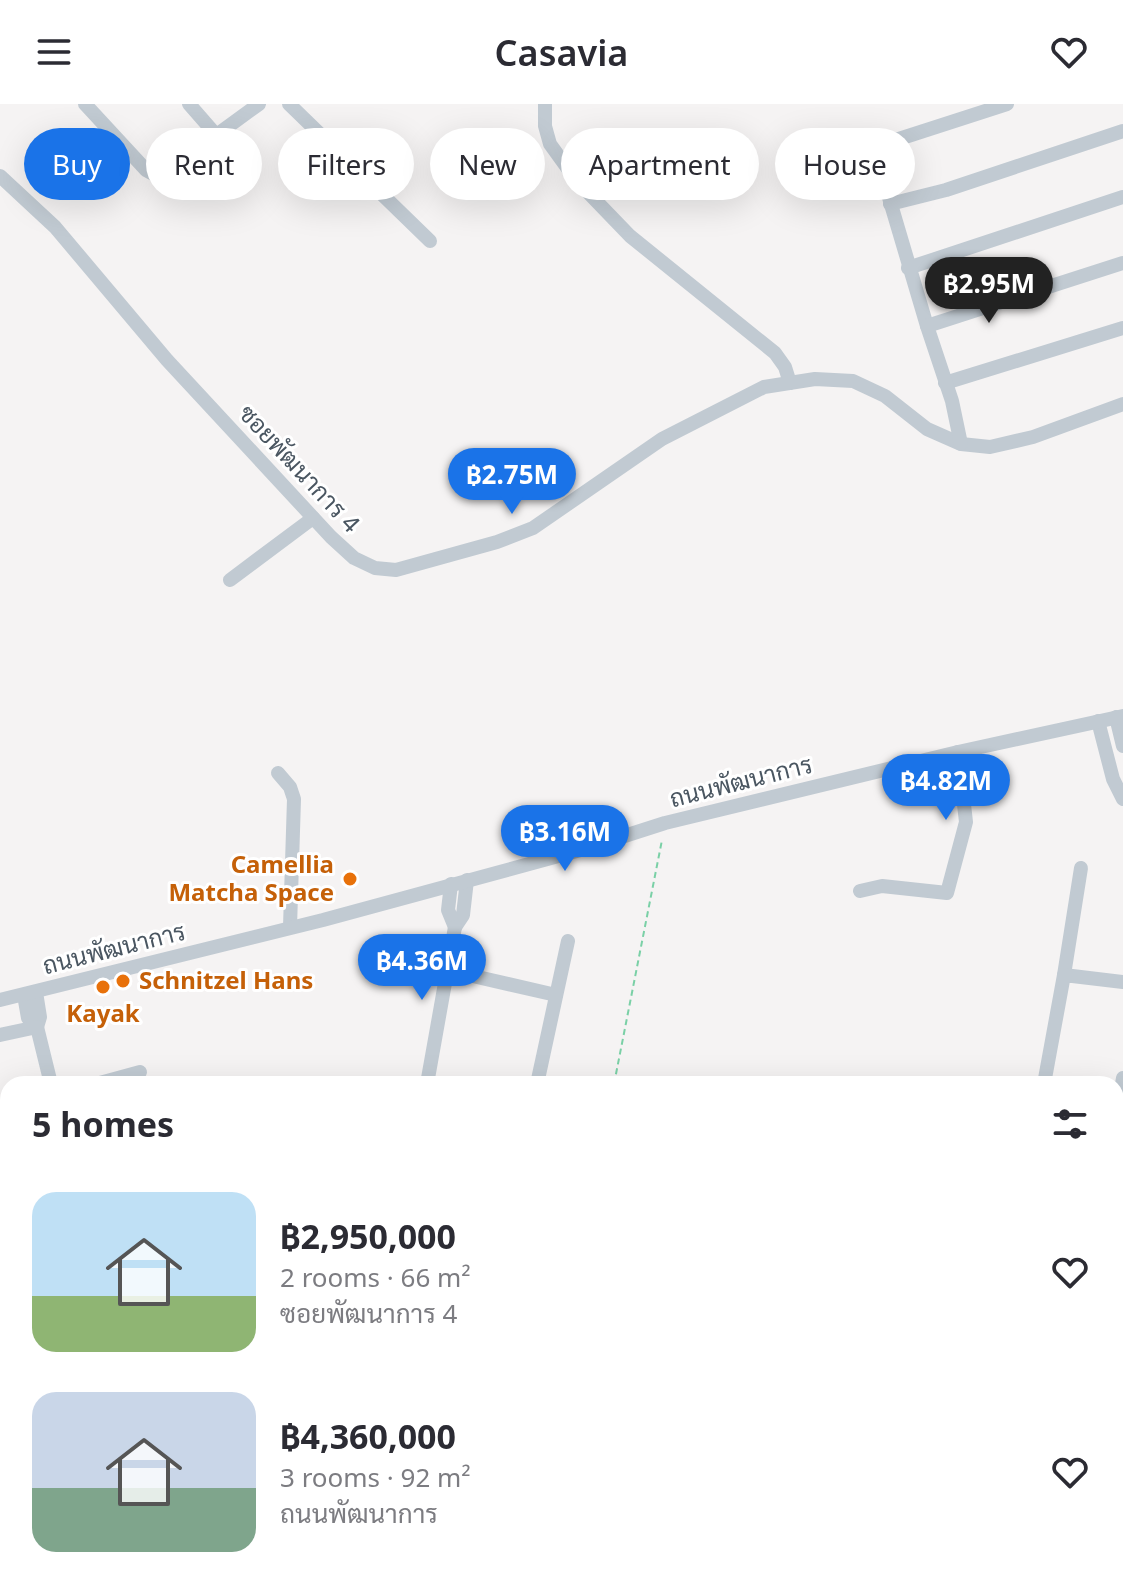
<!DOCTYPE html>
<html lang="en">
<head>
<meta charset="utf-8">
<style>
	body { margin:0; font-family:"Noto Sans",Sarabun,sans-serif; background:#f7f7f7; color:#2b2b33; height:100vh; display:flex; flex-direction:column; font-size:30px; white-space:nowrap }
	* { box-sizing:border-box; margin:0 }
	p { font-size:26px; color:#7c7c81 }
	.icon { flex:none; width:44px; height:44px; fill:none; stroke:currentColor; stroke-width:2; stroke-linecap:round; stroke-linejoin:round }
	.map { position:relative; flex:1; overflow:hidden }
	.side { position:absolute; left:0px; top:972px; width:1124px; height:514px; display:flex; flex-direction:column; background:#fff; border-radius:24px 24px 0 0; box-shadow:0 8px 32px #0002 }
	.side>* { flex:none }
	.banner { position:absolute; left:24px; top:24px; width:1076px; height:72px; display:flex; gap:16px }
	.price { position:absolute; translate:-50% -68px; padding:0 18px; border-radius:28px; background:#1a73e8; color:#fff; font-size:26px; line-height:52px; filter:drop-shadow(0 2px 4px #0008) }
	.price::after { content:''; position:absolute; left:50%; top:48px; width:24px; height:18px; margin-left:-12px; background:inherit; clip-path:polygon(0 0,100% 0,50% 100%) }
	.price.selected { background:#222; color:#fff }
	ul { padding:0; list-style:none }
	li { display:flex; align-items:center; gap:24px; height:200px; padding:0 32px }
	li span { display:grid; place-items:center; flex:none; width:224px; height:160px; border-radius:24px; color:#555 }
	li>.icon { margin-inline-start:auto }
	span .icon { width:96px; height:96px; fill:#fffc; stroke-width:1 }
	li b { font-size:34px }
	h2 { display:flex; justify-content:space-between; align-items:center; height:96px; padding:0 32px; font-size:34px }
	.pill { padding:0 28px; border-radius:36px; background:#fff; box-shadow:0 8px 32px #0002; font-size:28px; line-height:72px }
	.pill.selected { background:#1a73e8; color:#fff }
	header { display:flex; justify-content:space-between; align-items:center; height:104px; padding:0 32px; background:#fff; font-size:36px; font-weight:600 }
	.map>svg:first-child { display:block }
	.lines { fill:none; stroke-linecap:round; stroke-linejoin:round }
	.path { stroke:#7ad0a6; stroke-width:2; stroke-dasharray:6 4; stroke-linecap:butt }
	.minor { stroke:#c1cad2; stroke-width:14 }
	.food-dot { fill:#e8710a; stroke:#fff; stroke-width:3 }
	.labels { text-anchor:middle; stroke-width:6; stroke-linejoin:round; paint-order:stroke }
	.street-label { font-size:24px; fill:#4a5661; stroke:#fff }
	.food-label { font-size:24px; font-weight:bold; fill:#c56008; stroke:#fff; text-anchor:end }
</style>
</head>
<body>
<header><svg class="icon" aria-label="menu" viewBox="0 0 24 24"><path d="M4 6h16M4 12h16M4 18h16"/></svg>Casavia<svg class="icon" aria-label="heart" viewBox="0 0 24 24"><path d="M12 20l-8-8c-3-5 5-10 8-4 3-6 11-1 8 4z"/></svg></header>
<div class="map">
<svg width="1123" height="1485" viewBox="0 0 1123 1485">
	<rect width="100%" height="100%" fill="#f5f3f3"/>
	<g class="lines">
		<!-- path -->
		<polyline class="path" points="614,980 662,736"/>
		<!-- minor -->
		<g class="minor">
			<polyline points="85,0 146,66 159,73 259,0"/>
			<polyline points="189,0 217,32"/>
			<polyline points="289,0 430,137"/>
			<polyline points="545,0 545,22 550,40 576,76 630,132 775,249 785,263 790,279"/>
			<polyline points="0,72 55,123 167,256 331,433 354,454 375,464 396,466 497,438 533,424 662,335 764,283 815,275 853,277 885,292 927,325 961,340 990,343 1033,333 1123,300"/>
			<polyline points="890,100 946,86 1123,27"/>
			<polyline points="908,164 1123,93"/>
			<polyline points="927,222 874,43 1007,0"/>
			<polyline points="945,279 1123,224"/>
			<polyline points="961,340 952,297 927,222 1123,159"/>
			<polyline points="230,476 313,414"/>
			<polyline points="1116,613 1123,642"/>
			<polyline points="1098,617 1113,675 1123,695"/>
			<polyline points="278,669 290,683 294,695 290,823"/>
			<polyline points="451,780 448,806 455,823 463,811 467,776"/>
			<polyline points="860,787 882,782 947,789 966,718 958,648"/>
			<polyline points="447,866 556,891"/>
			<polyline points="1064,871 1081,764"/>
			<polyline points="24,891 28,914 37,923 40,913 36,888"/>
			<polyline points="0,896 323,816 584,745 665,719 958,648 1123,612"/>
			<polyline points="0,931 37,923 51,980"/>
			<polyline points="96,980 140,968"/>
			<polyline points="427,980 455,823"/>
			<polyline points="537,980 568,837"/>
			<polyline points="1044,980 1064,871 1123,878"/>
			<polyline points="1116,1016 1123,974"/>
			<polyline points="0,1134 8,1169"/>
			<polyline points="1116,1170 1123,1167"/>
			<polyline points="0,1350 8,1351"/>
			<polyline points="0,1401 8,1402"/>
			<polyline points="132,1478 146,1485"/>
			<polyline points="619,1478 650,1485"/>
			<polyline points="1006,1478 1008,1485"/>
			<polyline points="665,1485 667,1478"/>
			<polyline points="894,1485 896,1478"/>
			<polyline points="970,1485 971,1478"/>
		</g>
	</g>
	<!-- markers -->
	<g class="food-dot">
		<circle cx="350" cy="775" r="8"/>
		<circle cx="123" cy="877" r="8"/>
		<circle cx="103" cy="883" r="8"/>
	</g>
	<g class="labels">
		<!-- street labels -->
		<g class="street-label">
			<text transform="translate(299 365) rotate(47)" y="8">ซอยพัฒนาการ 4</text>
			<text transform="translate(741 678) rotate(-14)" y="8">ถนนพัฒนาการ</text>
			<text transform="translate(114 845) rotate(-14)" y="8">ถนนพัฒนาการ</text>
		</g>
		<!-- food labels -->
		<g class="food-label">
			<text x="334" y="769">Camellia<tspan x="334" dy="28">Matcha Space</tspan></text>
			<text x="139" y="885" text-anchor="start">Schnitzel Hans</text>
			<text x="103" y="918" text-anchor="middle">Kayak</text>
		</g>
	</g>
</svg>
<b class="price selected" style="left:989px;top:221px">฿2.95M</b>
<b class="price" style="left:512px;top:412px">฿2.75M</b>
<b class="price" style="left:946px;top:718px">฿4.82M</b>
<b class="price" style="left:565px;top:769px">฿3.16M</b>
<b class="price" style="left:422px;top:898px">฿4.36M</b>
<div class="banner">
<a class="pill selected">Buy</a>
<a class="pill">Rent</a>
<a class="pill">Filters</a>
<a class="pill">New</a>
<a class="pill">Apartment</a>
<a class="pill">House</a>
</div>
<section class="side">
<h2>5 homes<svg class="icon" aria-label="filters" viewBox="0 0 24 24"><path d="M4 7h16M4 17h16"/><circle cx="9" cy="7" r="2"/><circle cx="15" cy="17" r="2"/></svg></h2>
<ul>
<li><span style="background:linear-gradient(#bfe0f5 65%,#8fb573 0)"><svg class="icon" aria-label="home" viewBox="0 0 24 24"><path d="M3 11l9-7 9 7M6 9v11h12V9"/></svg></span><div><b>฿2,950,000</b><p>2 rooms · 66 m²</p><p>ซอยพัฒนาการ 4</p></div><svg class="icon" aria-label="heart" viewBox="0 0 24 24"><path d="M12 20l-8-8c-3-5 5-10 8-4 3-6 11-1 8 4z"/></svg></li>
<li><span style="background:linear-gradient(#c9d6e8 60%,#7fa58c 0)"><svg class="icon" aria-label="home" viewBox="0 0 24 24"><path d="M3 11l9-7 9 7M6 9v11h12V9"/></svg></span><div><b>฿4,360,000</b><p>3 rooms · 92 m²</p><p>ถนนพัฒนาการ</p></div><svg class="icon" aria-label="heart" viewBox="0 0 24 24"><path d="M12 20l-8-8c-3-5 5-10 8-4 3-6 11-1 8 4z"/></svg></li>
</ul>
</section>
</div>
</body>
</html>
